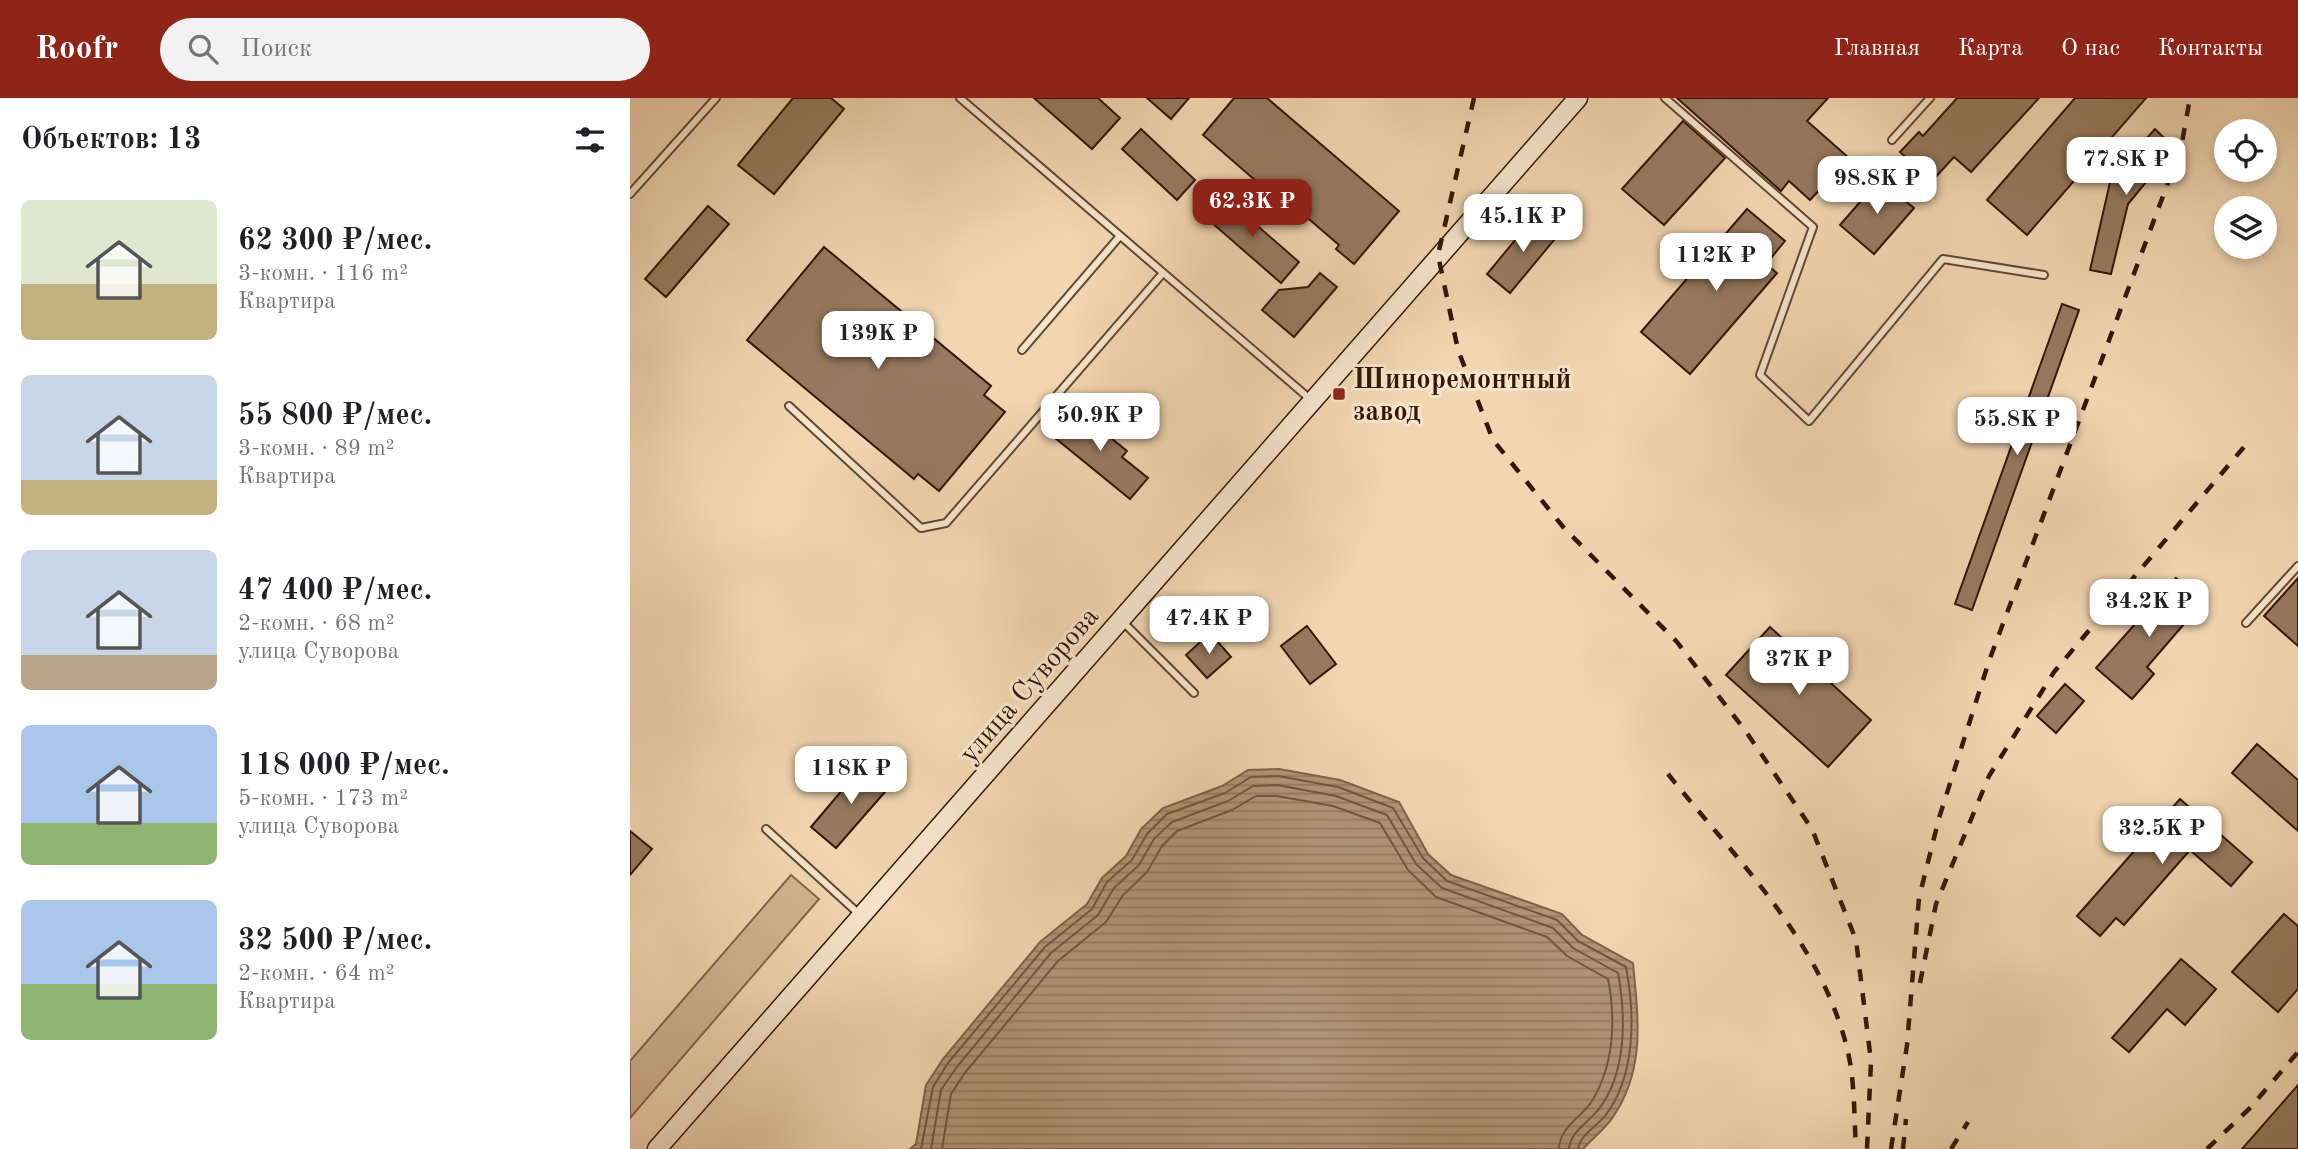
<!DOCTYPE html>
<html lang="ru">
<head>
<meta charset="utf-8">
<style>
	body { margin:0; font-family:"Old Standard TT",serif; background:#f2f2f2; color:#202124; height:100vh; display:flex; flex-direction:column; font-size:26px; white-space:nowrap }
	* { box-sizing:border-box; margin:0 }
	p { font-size:23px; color:#757577 }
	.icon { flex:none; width:38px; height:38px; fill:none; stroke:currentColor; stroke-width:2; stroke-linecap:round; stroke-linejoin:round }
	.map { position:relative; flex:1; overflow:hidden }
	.side { display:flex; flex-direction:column; background:#fff; width:630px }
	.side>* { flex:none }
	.controls { position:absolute; left:1584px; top:21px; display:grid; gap:14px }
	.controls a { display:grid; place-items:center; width:63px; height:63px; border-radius:50%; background:#fff; box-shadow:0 4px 10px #0003; font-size:35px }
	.price { position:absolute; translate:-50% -60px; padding:0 16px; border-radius:14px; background:#fff; color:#222; font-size:23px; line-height:46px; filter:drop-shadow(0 2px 4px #0008) }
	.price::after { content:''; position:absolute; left:50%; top:42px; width:21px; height:16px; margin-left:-10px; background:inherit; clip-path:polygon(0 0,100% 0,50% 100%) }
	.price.selected { background:#8f2418; color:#fff }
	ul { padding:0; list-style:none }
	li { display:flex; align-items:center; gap:21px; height:175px; padding:0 21px }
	li span { display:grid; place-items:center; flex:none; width:196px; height:140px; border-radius:10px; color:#555 }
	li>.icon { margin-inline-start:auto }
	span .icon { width:84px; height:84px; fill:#fffc; stroke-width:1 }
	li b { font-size:30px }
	h2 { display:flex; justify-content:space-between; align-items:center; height:84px; padding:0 21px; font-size:30px }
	header { display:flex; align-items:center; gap:42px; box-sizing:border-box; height:98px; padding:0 35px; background:#8f2418; color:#fff }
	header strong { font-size:33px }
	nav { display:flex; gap:38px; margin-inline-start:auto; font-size:24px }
	.search { width:490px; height:63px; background:#f2f2f2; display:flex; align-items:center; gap:18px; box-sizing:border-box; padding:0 24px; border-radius:38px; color:#757577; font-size:26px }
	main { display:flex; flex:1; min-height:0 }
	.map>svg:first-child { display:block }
	.grass { fill:#d2b594; stroke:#84664d; stroke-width:2 }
	.water { fill:url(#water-rules); stroke:#80624a; stroke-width:2 }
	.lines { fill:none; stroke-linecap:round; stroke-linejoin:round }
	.shore { stroke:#74563e; stroke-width:2 }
	.building { fill:#977a5f; stroke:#351606; stroke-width:2 }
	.service-casing { stroke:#644631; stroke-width:10 }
	.secondary-casing { stroke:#351606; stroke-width:21 }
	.service { stroke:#f7e4cc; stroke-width:6 }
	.secondary { stroke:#f7e4cc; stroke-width:18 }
	.rail { stroke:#351606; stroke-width:4.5; stroke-dasharray:12 12; stroke-linecap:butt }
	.poi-dot { fill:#8f2418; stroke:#f7e4cc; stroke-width:2.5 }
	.labels { text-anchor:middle; stroke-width:6; stroke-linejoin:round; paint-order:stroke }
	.poi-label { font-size:28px; font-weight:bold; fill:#351606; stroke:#f7e4cc; text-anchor:start }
	.street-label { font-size:28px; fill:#351606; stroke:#f7e4cc }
</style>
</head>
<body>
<header>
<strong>Roofr</strong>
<div class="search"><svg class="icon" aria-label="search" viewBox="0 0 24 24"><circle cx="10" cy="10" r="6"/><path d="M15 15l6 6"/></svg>Поиск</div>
<nav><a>Главная</a><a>Карта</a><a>О нас</a><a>Контакты</a></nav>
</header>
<main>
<section class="side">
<h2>Объектов: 13<svg class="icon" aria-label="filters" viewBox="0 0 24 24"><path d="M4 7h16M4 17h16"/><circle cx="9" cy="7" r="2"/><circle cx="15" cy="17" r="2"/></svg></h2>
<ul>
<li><span style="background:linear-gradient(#dfe7d0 60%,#c2b280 0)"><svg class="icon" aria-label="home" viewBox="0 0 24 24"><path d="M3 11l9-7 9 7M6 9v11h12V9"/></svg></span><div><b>62 300 ₽/мес.</b><p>3-комн. · 116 m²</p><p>Квартира</p></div></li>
<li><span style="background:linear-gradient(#c9d6e8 75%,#c2b280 0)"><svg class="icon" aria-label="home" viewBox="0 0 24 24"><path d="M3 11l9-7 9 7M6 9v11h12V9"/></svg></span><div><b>55 800 ₽/мес.</b><p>3-комн. · 89 m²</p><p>Квартира</p></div></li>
<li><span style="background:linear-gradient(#c9d6e8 75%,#b9a48a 0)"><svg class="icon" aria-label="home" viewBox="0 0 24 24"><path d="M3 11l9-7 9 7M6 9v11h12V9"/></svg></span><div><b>47 400 ₽/мес.</b><p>2-комн. · 68 m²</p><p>улица Суворова</p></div></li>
<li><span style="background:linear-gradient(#a9c7e8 70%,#8fb573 0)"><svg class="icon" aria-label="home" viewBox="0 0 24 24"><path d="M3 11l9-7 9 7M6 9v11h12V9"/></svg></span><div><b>118 000 ₽/мес.</b><p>5-комн. · 173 m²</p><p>улица Суворова</p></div></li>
<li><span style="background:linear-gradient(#a9c7e8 60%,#8fb573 0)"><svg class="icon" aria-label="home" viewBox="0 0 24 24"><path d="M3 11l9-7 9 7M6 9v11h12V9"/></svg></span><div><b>32 500 ₽/мес.</b><p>2-комн. · 64 m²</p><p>Квартира</p></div></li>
</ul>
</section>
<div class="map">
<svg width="1668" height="1051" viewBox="0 0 1668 1051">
	<defs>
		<pattern id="water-rules" width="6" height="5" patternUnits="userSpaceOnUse" patternTransform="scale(1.75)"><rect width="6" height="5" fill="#b29577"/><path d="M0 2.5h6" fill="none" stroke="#927960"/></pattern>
	</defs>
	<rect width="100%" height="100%" fill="#f2d6b1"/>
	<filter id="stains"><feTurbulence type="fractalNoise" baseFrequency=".00286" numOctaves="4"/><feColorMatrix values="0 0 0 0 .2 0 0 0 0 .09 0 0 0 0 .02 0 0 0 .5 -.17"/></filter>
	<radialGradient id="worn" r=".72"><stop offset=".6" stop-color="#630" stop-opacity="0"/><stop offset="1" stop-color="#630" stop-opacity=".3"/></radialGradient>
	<!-- grass -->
	<polygon class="grass" points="161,777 189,801 0,1020 0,963"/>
	<!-- water -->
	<path class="water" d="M649,671l61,11 59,22 29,52 23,21 111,39 20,21 51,28c5,55 13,105 -20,154 -8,12 -21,22 -30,32h-673l6,-5 10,-59 17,-26 97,-117 47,-38 15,-26 24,-22 15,-27 22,-21 59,-22 26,-16z"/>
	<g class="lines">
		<!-- shore -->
		<g class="shore">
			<path d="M291,1051l12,-62 15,-24 97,-116 47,-38 15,-27 25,-22 15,-26 20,-20 58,-21 26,-16 27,-1 60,11 55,21 30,50 24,23 110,39 21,21 48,26c9,47 10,109 -21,149 -8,10 -25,19 -27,33"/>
			<path d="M301,1051l10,-59 15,-22 95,-115 47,-38 16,-27 25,-23 15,-26 18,-17 56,-21 25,-15 24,-1 59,11 51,19 29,49 26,24 111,40 20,20 45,25c8,43 9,101 -20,137 -10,13 -28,22 -29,39"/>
			<path d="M312,1051l9,-55 13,-20 94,-113 48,-39 17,-27 24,-23 15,-26 15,-15 55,-21 24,-14h21l56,10 47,17 28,47 28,27 111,40 20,19 41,23c8,40 6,86 -16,122 -11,17 -32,25 -33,48"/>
		</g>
	</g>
	<!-- building -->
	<g class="building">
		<polygon points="163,0 201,0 214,11 144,96 108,67"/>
		<polygon points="404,0 468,0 490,20 462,51"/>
		<polygon points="517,0 559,0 541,21"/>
		<polygon points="604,0 637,0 769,113 724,166 706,151 709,147 666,110 658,120 621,89 626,83 573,37"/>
		<polygon points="1047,0 1198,0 1177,23 1219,60 1180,102 1159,83 1151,93"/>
		<polygon points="1327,0 1409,0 1341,74 1324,59 1302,83 1270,54 1289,34 1293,38"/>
		<polygon points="1445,0 1516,0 1397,137 1357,102"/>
		<polygon points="1053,23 1095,60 1034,127 992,91"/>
		<polygon points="511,31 565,82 547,102 492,51"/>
		<polygon points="1525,31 1544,50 1498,106 1481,176 1460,172 1481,80"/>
		<polygon points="1250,81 1284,110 1244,156 1210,127"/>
		<polygon points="592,97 669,164 651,185 574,118"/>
		<polygon points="78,108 99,126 36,199 15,181"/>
		<polygon points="1117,111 1155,143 1136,166 1147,175 1060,276 1011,234"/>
		<polygon points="906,117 929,136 880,195 857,176"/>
		<polygon points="194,149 361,288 354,297 375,314 309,393 288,376 284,381 117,242"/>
		<polygon points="690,175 707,189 664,239 632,212 649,192 678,189"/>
		<polygon points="1432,206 1449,212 1342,512 1325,506"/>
		<polygon points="445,311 497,353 492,359 518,380 500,401 424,339"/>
		<polygon points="1546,480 1573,504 1517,569 1524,576 1502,601 1466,570"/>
		<polygon points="1668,480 1668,548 1634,518"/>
		<polygon points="677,528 706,566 680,586 651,548"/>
		<polygon points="1140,529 1241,622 1198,669 1096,577"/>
		<polygon points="580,535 601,559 577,580 556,557"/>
		<polygon points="1435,586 1454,603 1426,635 1407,618"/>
		<polygon points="1627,646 1668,682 1668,733 1602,675"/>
		<polygon points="235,665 261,687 206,750 181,729"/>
		<polygon points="1550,701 1622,764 1601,788 1560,752 1494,827 1486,820 1470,838 1447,818"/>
		<polygon points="0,733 22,751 0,777"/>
		<polygon points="1654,816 1668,828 1668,891 1648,914 1602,874"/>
		<polygon points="1551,861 1586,891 1555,927 1537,911 1499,954 1482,940"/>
		<polygon points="1668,987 1668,1051 1612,1051"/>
	</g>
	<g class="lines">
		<!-- service casing -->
		<g class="service-casing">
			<g id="service">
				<polyline points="330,0 680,301"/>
				<polyline points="1035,0 1183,129 1130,277 1179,323 1313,161 1414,177"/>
				<polyline points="1262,42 1300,0"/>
				<polyline points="0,96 86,0"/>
				<polyline points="392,252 490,138"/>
				<polyline points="159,308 291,430 316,425 533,175"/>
				<polyline points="492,523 564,595"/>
				<polyline points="1616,525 1668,468"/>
				<polyline points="136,731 229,816"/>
			</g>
		</g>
		<!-- secondary casing -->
		<g class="secondary-casing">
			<polyline id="secondary" points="27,1051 948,0"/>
		</g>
		<!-- service -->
		<use href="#service" class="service"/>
		<!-- secondary -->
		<use href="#secondary" class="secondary"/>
		<!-- rail -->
		<g class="rail">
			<polyline points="844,0 808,157 828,252 863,342 934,430 1047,544 1117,635 1182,731 1226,842 1241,963 1237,1051"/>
			<path d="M1038,676c68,85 152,166 179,274 8,32 7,68 9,101"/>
			<polyline points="1290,885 1306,806 1359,678 1424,574 1619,343"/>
			<polyline points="1261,1051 1277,947 1289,800 1309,720 1359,563 1551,50 1560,0"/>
			<polyline points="1273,1051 1276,1021"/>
			<polyline points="1321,1051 1338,1024"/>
			<polyline points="1577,1051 1620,1010 1668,954"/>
		</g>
	</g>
	<!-- markers -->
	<rect class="poi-dot" x="702" y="289" width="14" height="14" rx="3.5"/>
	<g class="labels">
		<!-- poi labels -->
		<g class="poi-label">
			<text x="723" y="290">Шиноремонтный<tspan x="723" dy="32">завод</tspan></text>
		</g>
		<!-- street labels -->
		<g class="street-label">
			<text transform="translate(398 586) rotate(-49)" y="10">улица Суворова</text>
		</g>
	</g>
	<rect width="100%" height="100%" filter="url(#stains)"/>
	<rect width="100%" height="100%" fill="url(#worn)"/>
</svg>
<div class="controls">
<a><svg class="icon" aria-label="locate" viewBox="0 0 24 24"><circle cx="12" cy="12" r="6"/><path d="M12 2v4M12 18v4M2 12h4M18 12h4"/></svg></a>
<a><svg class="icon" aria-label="layers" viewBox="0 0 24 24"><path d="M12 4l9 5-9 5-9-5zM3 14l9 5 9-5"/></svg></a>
</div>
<b class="price" style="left:1496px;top:99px">77.8K ₽</b>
<b class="price" style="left:1247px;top:118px">98.8K ₽</b>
<b class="price selected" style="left:622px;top:141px">62.3K ₽</b>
<b class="price" style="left:893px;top:156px">45.1K ₽</b>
<b class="price" style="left:1086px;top:195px">112K ₽</b>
<b class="price" style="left:248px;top:273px">139K ₽</b>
<b class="price" style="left:470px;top:355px">50.9K ₽</b>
<b class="price" style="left:1387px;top:359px">55.8K ₽</b>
<b class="price" style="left:1519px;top:541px">34.2K ₽</b>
<b class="price" style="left:579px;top:558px">47.4K ₽</b>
<b class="price" style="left:1169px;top:599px">37K ₽</b>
<b class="price" style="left:221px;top:708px">118K ₽</b>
<b class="price" style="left:1532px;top:768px">32.5K ₽</b>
</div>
</main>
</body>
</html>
